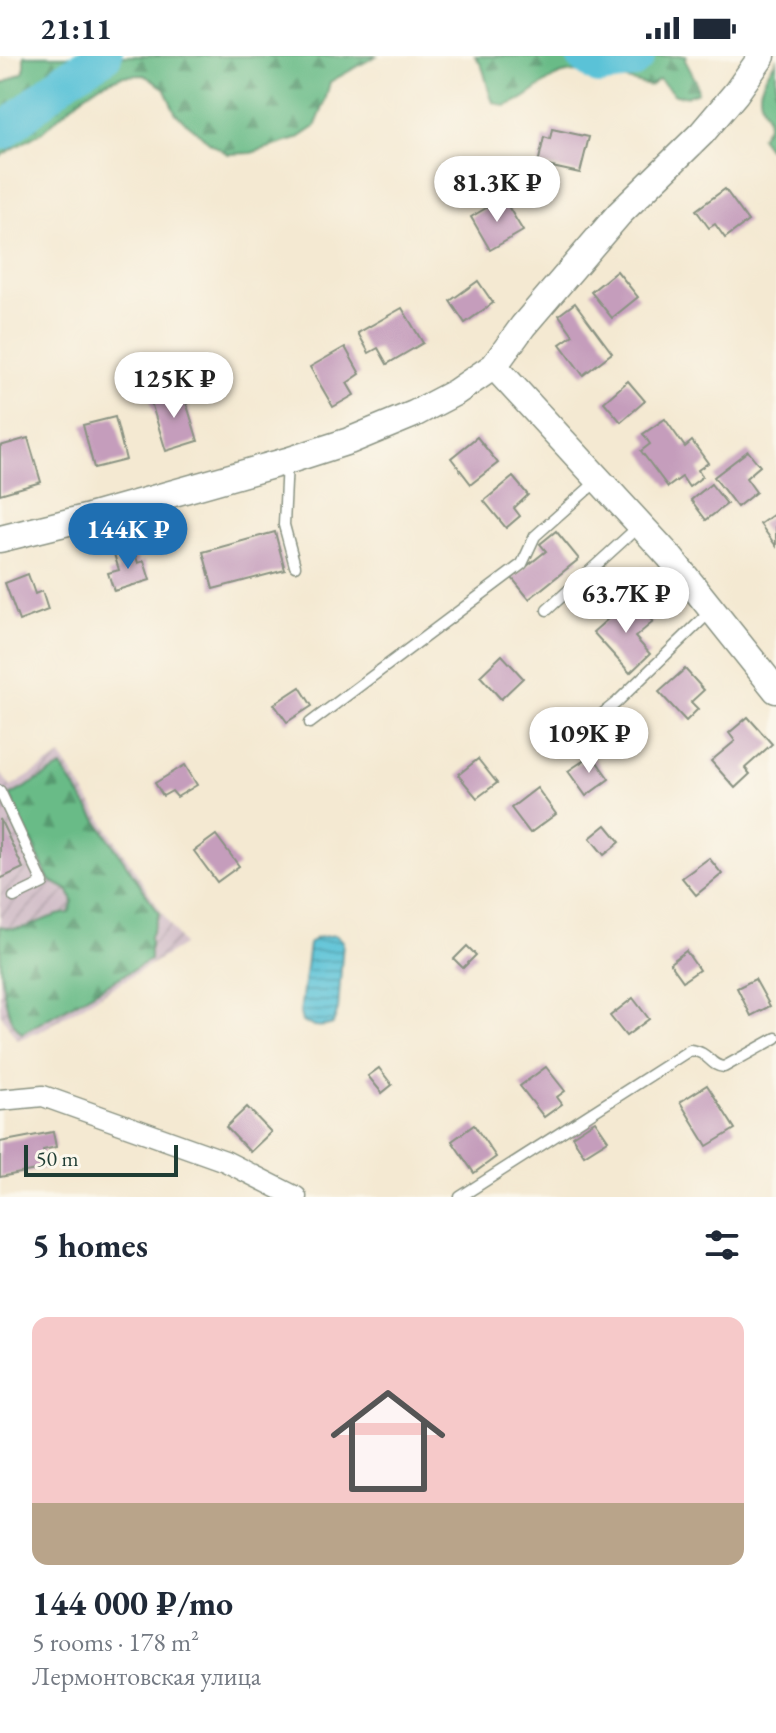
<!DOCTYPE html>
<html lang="en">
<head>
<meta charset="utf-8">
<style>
	body { margin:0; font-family:"EB Garamond",serif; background:#f6f6f7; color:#1f2937; height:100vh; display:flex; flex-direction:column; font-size:30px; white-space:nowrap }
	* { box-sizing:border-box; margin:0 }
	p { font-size:26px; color:#747a83 }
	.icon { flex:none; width:44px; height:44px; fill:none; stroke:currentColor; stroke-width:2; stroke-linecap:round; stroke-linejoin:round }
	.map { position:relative; height:1141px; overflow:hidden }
	.sheet { display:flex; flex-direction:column; background:#fff; flex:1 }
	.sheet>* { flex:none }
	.scale { position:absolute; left:24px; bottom:20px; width:154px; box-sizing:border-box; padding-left:8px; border:4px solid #1f3d34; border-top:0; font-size:22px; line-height:28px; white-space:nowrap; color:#1f3d34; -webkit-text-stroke:6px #fbf7ec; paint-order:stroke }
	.price { position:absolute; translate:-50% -68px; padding:0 18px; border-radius:28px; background:#fff; color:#222; font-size:26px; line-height:52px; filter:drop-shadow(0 2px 4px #0008) }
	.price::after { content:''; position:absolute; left:50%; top:48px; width:24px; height:18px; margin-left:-12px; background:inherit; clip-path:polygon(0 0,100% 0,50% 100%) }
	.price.current { background:#1f6fb2; color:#fff }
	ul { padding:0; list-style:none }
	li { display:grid; align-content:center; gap:16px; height:424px; padding:0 32px }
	li span { display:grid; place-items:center; height:248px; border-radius:16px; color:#555 }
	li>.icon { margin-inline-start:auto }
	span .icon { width:144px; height:144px; fill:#fffc; stroke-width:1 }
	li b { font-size:34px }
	h2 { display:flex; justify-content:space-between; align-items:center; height:96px; padding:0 32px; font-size:34px }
	.status { display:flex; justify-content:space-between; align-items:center; height:56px; padding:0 40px; background:#fff; direction:ltr }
	.status svg { height:22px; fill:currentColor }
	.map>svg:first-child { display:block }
	.industrial { fill:url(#industrial-furrows) }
	.forest { fill:url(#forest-firs); stroke:#447c5e; stroke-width:2 }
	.water { fill:url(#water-rules); stroke:#3c8086; stroke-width:2 }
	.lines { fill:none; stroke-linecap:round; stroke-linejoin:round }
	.river { stroke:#5ac2d7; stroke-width:36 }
	.building { fill:#c59dbc }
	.service-casing { stroke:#8a9383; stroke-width:13 }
	.minor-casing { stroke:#8a9383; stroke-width:23 }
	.tertiary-casing { stroke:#8a9383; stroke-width:29 }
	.service { stroke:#fff; stroke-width:10 }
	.minor { stroke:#fff; stroke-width:20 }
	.tertiary { stroke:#fff; stroke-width:26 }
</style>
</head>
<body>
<div class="status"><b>21:11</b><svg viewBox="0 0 49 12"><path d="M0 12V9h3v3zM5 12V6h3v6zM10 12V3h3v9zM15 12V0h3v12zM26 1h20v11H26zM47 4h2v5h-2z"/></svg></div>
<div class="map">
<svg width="776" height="1141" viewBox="0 0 776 1141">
	<defs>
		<pattern id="industrial-furrows" width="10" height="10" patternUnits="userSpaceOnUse" patternTransform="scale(2)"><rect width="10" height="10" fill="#d1bdc8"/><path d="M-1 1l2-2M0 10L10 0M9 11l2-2" fill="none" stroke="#b3a3ac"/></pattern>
		<pattern id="forest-firs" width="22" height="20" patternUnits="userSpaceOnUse" patternTransform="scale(2)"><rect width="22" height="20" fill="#69bb87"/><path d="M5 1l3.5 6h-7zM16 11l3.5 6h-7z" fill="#56996f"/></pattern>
		<pattern id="water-rules" width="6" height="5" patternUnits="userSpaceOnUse" patternTransform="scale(2)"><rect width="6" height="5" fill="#5ac2d7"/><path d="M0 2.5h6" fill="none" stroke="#4a9faf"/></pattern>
	</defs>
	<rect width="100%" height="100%" fill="#fbf7ec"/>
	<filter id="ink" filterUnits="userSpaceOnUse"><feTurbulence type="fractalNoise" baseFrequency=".0125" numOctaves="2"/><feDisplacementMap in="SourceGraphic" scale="16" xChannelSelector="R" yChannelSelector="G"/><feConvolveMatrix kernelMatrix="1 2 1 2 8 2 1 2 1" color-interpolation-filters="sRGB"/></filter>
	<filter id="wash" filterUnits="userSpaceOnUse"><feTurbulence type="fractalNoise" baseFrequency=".006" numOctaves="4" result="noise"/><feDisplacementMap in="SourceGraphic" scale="32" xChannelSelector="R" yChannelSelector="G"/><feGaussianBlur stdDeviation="1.8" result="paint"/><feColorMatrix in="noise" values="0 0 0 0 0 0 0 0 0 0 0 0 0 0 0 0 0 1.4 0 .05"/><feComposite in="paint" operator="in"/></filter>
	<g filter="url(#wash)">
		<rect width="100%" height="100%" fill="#f4e9d2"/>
		<!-- industrial -->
		<polygon class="industrial" points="61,700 183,889 39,976 17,984 0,957 0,716 11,731"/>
		<!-- forest -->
		<g class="forest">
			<polygon points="24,0 376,0 330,26 324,49 315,71 297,83 251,97 228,98 209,86 176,58 164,32 144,19 122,20 101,28 79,43 42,76 0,100 0,29 24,16"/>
			<path d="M475,0h212l-2,4 11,21 2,11 -11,4 -12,-1 -16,-16 -9,7c-27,-6 -69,-22 -95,-9 -18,10 -30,24 -50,29l-12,-4c-8,-16 -6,-33 -18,-46z"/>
			<path d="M776,4v91l-8,-3 -8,-11c16,-21 2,-21 0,-42 -1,-11 11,-26 16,-35z"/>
			<path d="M61,711l98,146 -9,24v23l-128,73c-22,-17 -22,-77 -22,-107 27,10 43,-12 69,-13l4,-11 -4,-11 -20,-11 -39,-84z"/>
		</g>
		<!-- water -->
		<path class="water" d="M335,879l8,6 -5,69 -5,14c-12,4 -19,3 -31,-2l-2,-9 9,-69 7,-6z"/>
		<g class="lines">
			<!-- river -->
			<g class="river">
				<polyline points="584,0 599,11 632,5 637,0"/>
				<polyline points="0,76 3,76 67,22 104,0"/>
			</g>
		</g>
		<g id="blocks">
			<!-- building -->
			<g class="building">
				<polygon points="552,73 589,81 580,117 538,108 544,81 550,83"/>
				<polygon points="725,133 748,165 725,182 715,168 709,172 696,154"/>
				<polygon points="503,142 523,175 490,194 471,161"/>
				<polygon points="617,215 638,241 612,262 591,236"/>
				<polygon points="478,225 493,247 465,267 450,245"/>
				<polygon points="575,247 612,297 583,319 560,288 573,279 559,259"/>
				<polygon points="402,252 423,287 387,308 378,292 369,297 358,277"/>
				<polygon points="345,291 360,318 347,327 354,339 333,351 310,311"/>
				<polygon points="628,325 645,345 621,366 604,346"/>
				<polygon points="182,333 198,385 166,395 150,343"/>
				<polygon points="115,361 126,404 94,412 83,369"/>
				<polygon points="665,363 685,391 692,385 708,407 698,414 702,421 689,431 682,421 668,431 641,395 650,388 643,378"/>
				<polygon points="477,381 498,407 471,428 451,402"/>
				<polygon points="28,382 41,426 0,438 0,390"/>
				<polygon points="748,395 760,410 746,422 756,436 737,451 714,421"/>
				<polygon points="513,421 528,439 514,452 520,460 506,472 484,445"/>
				<polygon points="711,428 727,448 706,464 691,444"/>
				<polygon points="776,457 776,490 760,468"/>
				<polygon points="556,475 579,503 529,543 512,522 546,495 540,488"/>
				<polygon points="275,476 285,514 213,533 203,496"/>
				<polygon points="133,491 138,507 144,505 150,524 114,535 108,517 119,514 114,498"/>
				<polygon points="28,518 35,538 42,535 48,554 19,565 5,527"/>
				<polygon points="632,542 653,566 635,581 650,598 630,617 593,576"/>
				<polygon points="502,599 523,622 501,643 480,620"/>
				<polygon points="685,613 704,634 691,646 698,653 686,665 659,636"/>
				<polygon points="300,631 312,650 287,666 274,648"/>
				<polygon points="748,661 772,688 745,712 750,718 735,732 711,705 735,685 729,677"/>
				<polygon points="592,699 609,723 586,740 568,715"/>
				<polygon points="478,703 497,727 477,742 458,719"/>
				<polygon points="185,709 197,729 177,741 172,735 163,740 155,727"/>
				<polygon points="537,732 556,758 530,777 511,752"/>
				<polygon points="0,763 23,812 0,823"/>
				<polygon points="606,769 620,786 604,799 590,782"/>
				<polygon points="216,779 239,810 217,826 194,795"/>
				<polygon points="709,802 722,818 696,839 682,822"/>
				<polygon points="467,890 476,899 463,912 454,903"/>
				<polygon points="686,895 699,914 683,925 670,907"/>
				<polygon points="755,923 770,950 751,960 737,932"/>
				<polygon points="633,942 649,963 626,980 610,960"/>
				<polygon points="546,1011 565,1035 557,1041 562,1048 544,1061 520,1030"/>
				<polygon points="379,1012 392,1029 382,1037 368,1020"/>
				<polygon points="707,1029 735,1073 707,1090 680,1046"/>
				<polygon points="247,1051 271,1076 250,1096 226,1071"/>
				<polygon points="595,1065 608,1084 584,1099 572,1080"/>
				<polygon points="474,1069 496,1101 474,1117 452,1085"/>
				<polygon points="53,1076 56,1091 43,1094 46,1112 0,1121 0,1086"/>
			</g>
		</g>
	</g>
	<g filter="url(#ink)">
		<use href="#blocks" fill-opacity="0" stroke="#8a9383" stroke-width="2"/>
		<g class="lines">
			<!-- service casing -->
			<g class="service-casing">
				<g id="service">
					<polyline points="287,405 284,469 295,510"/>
					<polyline points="547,554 639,470"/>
					<polyline points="310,667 522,508 535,480 597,425"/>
					<polyline points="585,672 617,646 711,555"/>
					<polyline points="0,735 43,827 14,841"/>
					<path d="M460,1141l230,-147c20,2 19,16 34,17l52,-29"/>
				</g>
			</g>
			<!-- minor casing -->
			<g class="minor-casing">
				<polyline id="minor" points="0,1044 43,1040 225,1105 296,1141"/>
			</g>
			<!-- tertiary casing -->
			<g class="tertiary-casing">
				<g id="tertiary">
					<polyline points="494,310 669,500 776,634"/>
					<polyline points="0,483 89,461 287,405 349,385 414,358 456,336 494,310 523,270 619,158 702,77 736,37 762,0"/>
				</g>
			</g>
			<!-- service -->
			<use href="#service" class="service"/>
			<!-- minor -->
			<use href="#minor" class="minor"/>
			<!-- tertiary -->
			<use href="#tertiary" class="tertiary"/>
		</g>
	</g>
</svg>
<div class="scale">50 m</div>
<b class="price" style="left:497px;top:168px">81.3K ₽</b>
<b class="price" style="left:174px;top:364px">125K ₽</b>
<b class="price current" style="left:128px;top:515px">144K ₽</b>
<b class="price" style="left:626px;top:579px">63.7K ₽</b>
<b class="price" style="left:589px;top:719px">109K ₽</b>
</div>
<section class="sheet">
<h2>5 homes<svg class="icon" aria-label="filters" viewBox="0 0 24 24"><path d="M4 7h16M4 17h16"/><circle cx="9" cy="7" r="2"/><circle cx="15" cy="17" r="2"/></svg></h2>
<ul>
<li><span style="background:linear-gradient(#f6c9c9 75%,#b9a48a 0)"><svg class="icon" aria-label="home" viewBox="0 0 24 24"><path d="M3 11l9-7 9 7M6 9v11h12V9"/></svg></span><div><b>144 000 ₽/mo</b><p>5 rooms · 178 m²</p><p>Лермонтовская улица</p></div></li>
</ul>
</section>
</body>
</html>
